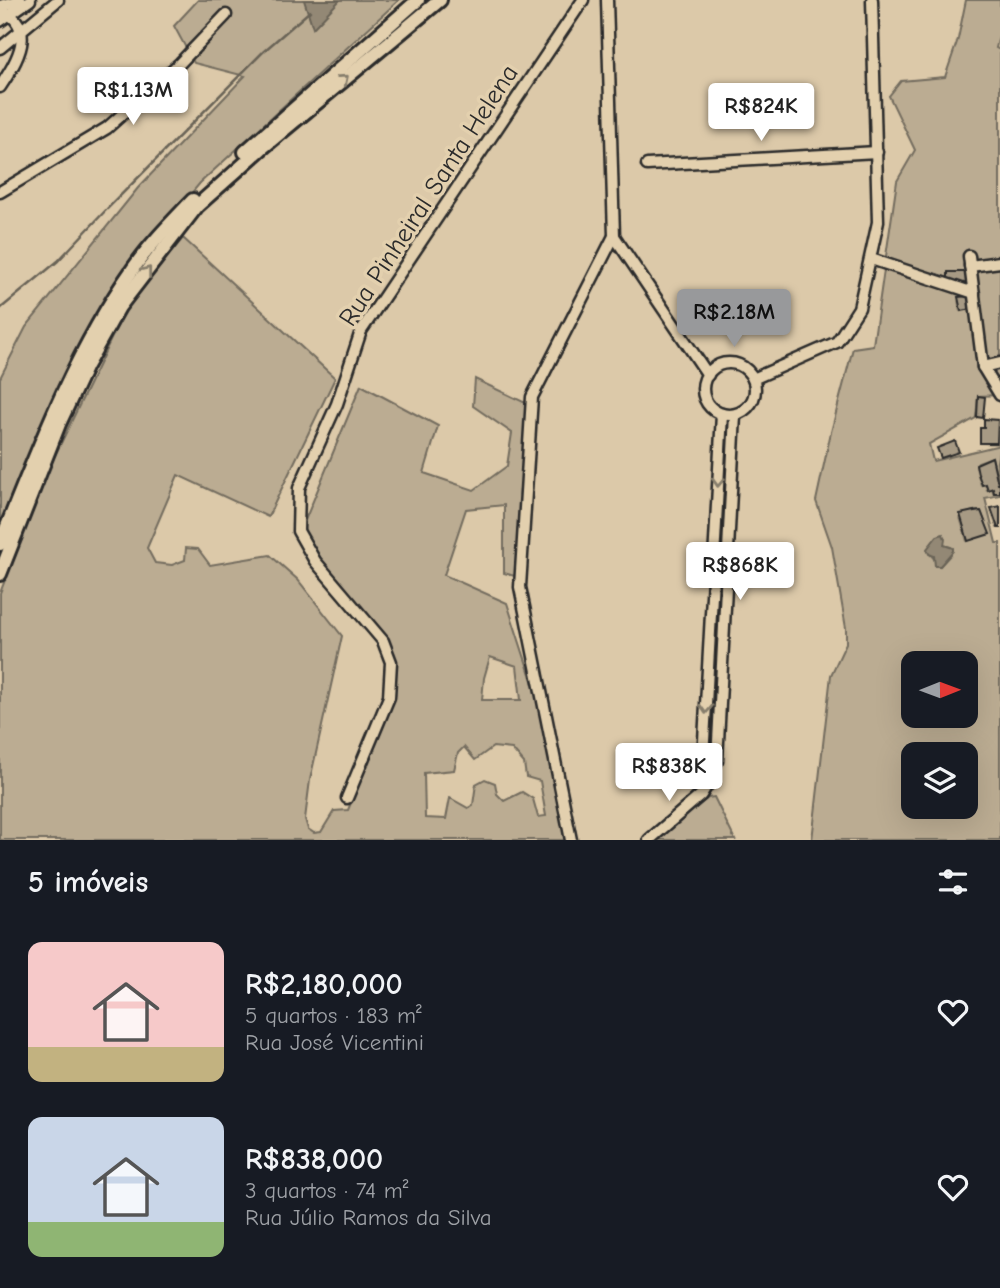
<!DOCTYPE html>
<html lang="pt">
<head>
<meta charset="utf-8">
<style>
	body { margin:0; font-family:"Comic Neue",sans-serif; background:#242831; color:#f1f3f6; height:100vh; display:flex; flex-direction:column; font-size:26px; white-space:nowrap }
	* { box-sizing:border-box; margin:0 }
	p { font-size:23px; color:#9ea1a6 }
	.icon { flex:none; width:38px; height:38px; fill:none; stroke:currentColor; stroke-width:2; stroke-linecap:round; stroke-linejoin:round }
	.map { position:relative; height:840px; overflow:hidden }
	.sheet { display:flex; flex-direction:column; background:#171b24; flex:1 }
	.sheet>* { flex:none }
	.needle { width:46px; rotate:89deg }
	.fabs { position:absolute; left:901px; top:651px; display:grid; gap:14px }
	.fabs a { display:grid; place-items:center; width:77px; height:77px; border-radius:14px; background:#171b24; box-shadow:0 7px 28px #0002; font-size:35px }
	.price { position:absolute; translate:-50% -60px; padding:0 16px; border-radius:7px; background:#fff; color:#222; font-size:23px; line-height:46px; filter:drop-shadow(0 2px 4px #0008) }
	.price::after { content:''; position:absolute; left:50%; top:42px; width:21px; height:16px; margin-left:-10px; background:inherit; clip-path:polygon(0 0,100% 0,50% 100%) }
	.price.on { background:#98999b; color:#111 }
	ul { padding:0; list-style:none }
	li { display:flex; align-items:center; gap:21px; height:175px; padding:0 28px }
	li span { display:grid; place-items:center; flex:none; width:196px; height:140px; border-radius:14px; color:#555 }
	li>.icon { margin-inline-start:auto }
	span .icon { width:84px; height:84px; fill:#fffc; stroke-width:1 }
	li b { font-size:30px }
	h2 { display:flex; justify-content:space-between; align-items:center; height:84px; padding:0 28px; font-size:30px }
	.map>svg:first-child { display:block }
	.green { fill:#bbac92; stroke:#736c5e; stroke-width:2; fill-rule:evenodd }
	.water { fill:#938875; stroke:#696357; stroke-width:2 }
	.shadow { fill:#0003 }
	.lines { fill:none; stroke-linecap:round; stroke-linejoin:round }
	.stream { stroke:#696357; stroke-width:2.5 }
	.building { fill:#a79a84; stroke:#2b2b2b; stroke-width:2 }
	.minor-casing { stroke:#2b2b2b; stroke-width:15 }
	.major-casing { stroke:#2b2b2b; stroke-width:18 }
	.minor { stroke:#e3d0ae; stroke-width:10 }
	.major { stroke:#e3d0ae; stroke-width:12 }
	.oneway { stroke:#877e6c }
	.labels { text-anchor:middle; stroke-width:7; stroke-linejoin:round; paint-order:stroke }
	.street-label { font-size:26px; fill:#2b2b2b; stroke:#e3d0ae }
</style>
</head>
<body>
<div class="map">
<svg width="1000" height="840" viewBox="0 0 1000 840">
	<rect width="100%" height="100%" fill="#dcc9a9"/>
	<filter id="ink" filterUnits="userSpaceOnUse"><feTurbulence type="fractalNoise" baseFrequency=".0143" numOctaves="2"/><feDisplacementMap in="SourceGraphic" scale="14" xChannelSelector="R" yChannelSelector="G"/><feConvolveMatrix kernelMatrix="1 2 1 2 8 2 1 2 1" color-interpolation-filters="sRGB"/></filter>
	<g filter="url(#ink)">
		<!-- green -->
		<g class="green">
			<polygon points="198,0 399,0 200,183 129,268 102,305 79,347 0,529 0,378 26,327 138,188 245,76 194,63 174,26"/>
			<path d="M966,0h34v32l-4,16 4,2v345l-22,1 -2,22 -47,26 4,17 67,-16 -3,17 2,22 -7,-27 -14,5 -2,3 6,19h4l2,6 5,-2 1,5h6v2l-15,3 11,45h4v297h-188l19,-165 15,-32v-15l-14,-81 -16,-46 15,-69 22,-84 20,-3 24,-164 18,-31 -26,-54 12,-15 44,-4 13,-38zM973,511h8l8,22 -21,8 -7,-26zM943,545l8,2v7l-11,12 -10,-12zM914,663h52v53h-52zM914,754h52v53h-52z"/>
			<path d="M183,238l152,140 -67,139 -90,-42 -31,73 8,15 17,2 13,-5 1,-12 12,1 12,16 60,-10 28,25 44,56 -32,144 -5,39 3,10 6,4 7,-1 13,-21 14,-1 43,-102 1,-56 -23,-35 -53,-57 -15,-30 60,-145 77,41 -14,47 50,17 33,-24 5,-33 -39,-27 2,-27 55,26 -12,172 -14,-4v-68l-38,4 -22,66 63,28 30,93 28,144h-565v-247l49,-125 76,-158zM490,657l27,9 4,34h-39l2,-22zM464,747l11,13 18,-13 19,2 12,14 2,14 14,4 6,35 -8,1 -5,-18 -11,-7 -18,9 -7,-7 -2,-11 -10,-4 -9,5 -3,21 -5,3 -18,-10 -4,21 -21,-1 -1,-45 30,-3 4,-17z"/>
			<polygon points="714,797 735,840 654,840 708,798"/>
		</g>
		<!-- water -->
		<g class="water">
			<polygon points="304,0 340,0 313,28"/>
			<polygon points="943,534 945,539 944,545 953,548 953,551 940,566 935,566 934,556 929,554 927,549 937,536"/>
		</g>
		<!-- shadow -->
		<g class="shadow">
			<polygon points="959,299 970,309 968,311 959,312 957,301"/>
			<polygon points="979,398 981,417 979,419 975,418"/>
			<polygon points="985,421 996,421 995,443 1000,445 979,444 979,432 982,430"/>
			<polygon points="977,466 996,486 1000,486 1000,494 993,495 991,489 986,491 984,485 980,486 975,468"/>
			<polygon points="1000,508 1000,528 996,529 990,512"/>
			<polygon points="961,516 986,535 966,542 959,518"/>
		</g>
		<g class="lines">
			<!-- stream -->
			<polyline class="stream" points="0,309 58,261 107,209 264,51 310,11"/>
		</g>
		<!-- building -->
		<g class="building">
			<rect x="948" y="272" width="18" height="12"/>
			<polygon points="970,296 972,309 961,311 958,297"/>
			<polygon points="978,396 985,397 983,418 977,417"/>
			<polygon points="984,419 998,420 997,443 980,443 980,428 984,428"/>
			<polygon points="955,441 959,452 941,458 937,448"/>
			<polygon points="992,457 998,484 1000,484 1000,493 994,493 993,488 988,490 986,484 982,485 978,474 976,464"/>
			<polygon points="1000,506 1000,528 998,528 991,508"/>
			<polygon points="974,511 974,512 981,511 990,534 968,541 960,514"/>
		</g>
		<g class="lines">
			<!-- minor casing -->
			<g class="minor-casing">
				<g id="minor">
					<polyline points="0,6 20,0"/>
					<path d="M0,9c39,18 17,52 0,78"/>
					<polyline points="0,21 30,0"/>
					<polyline points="0,48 58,0"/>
					<polyline points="647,165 877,152"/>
					<polyline points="0,192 107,128 180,63 226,15"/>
					<polyline points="614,236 708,375"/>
					<polyline points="969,256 983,367 1000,395"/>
					<polyline points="871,259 974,293"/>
					<polyline points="970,266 1000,262"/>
					<circle cx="729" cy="389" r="26"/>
					<polyline points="983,367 1000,363"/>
					<polyline points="753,379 837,342 859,308 878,222 872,0"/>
					<polyline points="709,782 703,759 722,414"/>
					<polyline points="347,798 389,697 391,662 383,641 315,561 298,531 299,488 337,404 361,331 583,0"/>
					<polyline points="571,840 520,587 532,397 614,236 607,0"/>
					<polyline points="649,840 701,795 709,782 717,761 735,415"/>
				</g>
			</g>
			<!-- major casing -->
			<g class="major-casing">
				<g id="major">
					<polyline points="245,152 418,0"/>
					<path d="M0,544c38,-95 74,-191 133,-275 17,-25 39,-47 60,-69"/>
					<polyline points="0,574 59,424 86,366 119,307 197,206 261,149 440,0"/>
				</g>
			</g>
			<!-- minor -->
			<use href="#minor" class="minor"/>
			<!-- major -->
			<use href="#major" class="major"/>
		</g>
		<!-- one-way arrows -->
		<defs><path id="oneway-chevron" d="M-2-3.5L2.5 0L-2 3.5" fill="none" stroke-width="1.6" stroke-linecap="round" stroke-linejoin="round" transform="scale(1.75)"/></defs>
		<g class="oneway">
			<use href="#oneway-chevron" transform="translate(344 79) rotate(-40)"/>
			<use href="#oneway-chevron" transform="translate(147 271) rotate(-52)"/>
			<use href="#oneway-chevron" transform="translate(718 482) rotate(93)"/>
			<use href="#oneway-chevron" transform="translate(706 709) rotate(93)"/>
		</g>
	</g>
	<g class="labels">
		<!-- street labels -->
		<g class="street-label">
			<text transform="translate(428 195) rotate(-57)" y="9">Rua Pinheiral Santa Helena</text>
		</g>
	</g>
</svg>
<div class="fabs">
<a><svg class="needle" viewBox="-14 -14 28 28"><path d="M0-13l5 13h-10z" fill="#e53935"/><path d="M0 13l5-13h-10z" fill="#9ea1a6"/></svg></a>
<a><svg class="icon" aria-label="layers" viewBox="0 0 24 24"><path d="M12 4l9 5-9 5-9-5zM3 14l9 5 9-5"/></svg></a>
</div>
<b class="price" style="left:133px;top:127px">R$1.13M</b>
<b class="price" style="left:761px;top:143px">R$824K</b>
<b class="price on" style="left:734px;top:349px">R$2.18M</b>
<b class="price" style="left:740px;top:602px">R$868K</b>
<b class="price" style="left:669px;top:803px">R$838K</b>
</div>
<section class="sheet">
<h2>5 imóveis<svg class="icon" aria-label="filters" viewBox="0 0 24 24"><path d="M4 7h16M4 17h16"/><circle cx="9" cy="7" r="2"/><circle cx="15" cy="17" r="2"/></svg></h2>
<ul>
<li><span style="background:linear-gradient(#f6c9c9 75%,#c2b280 0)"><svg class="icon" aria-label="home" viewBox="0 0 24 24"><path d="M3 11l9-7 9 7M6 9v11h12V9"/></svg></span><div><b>R$2,180,000</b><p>5 quartos · 183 m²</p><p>Rua José Vicentini</p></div><svg class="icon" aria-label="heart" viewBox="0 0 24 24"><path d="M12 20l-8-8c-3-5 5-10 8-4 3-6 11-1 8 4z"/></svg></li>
<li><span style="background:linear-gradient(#c9d6e8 75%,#8fb573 0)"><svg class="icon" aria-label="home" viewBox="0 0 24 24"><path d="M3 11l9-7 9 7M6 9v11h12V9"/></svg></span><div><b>R$838,000</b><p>3 quartos · 74 m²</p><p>Rua Júlio Ramos da Silva</p></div><svg class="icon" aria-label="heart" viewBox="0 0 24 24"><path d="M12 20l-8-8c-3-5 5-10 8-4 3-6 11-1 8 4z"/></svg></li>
</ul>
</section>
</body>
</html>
